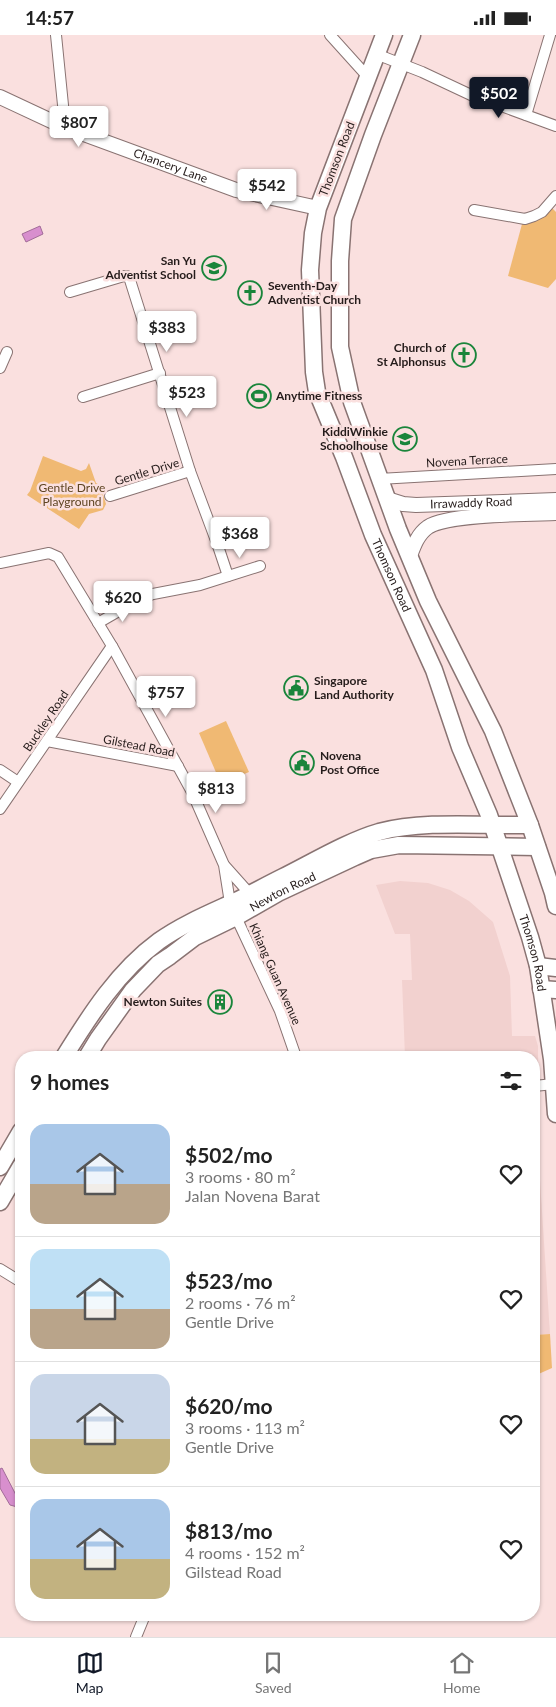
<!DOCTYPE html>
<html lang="en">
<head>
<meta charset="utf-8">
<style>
	body { margin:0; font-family:Lato,sans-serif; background:#f2f2f2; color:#222; height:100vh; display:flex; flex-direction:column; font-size:19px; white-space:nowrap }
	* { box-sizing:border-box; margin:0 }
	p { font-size:16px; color:#767676 }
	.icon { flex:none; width:28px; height:28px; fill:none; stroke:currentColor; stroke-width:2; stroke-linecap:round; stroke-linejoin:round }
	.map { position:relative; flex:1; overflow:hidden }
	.sheet { position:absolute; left:15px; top:1016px; width:525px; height:570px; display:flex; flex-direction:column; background:#fff; border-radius:20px; box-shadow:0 1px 4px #0004 }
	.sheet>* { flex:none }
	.price { position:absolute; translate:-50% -42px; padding:0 11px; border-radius:5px; background:#fff; color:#222; font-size:16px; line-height:32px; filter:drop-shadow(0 1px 2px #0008) }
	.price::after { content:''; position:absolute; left:50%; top:30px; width:15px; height:11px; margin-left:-8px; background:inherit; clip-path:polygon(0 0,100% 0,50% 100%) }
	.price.selected { background:#111827; color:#fff }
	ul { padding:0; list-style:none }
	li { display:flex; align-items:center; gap:15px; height:125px; padding:0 15px }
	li+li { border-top:1px solid #e0e0e0 }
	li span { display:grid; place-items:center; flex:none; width:140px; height:100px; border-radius:15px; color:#555 }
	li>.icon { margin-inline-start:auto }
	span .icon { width:60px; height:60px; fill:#fffc; stroke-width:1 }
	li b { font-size:21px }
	h2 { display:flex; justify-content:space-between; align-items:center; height:60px; padding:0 15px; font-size:21px }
	.status { display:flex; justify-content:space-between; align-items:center; height:35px; padding:0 25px; background:#fff; direction:ltr }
	.status svg { height:14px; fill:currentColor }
	.menu { display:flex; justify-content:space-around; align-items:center; height:70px; border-top:1px solid #e0e0e0; background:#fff; font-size:14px; color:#767676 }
	.menu a { display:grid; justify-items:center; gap:2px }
	.menu .selected { color:#111827 }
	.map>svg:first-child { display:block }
	.built { fill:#f2d1cf }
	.green { fill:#f0b973 }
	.water { fill:#d88fce; stroke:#a26c98 }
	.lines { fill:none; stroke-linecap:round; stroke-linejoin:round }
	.minor-casing { stroke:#897372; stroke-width:12 }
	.tertiary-casing { stroke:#897372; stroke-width:16 }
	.primary-casing { stroke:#897372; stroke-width:19 }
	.minor { stroke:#fff; stroke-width:10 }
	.tertiary { stroke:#fff; stroke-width:14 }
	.primary { stroke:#fff; stroke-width:16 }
	.labels { text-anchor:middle; stroke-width:5; stroke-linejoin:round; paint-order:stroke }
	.street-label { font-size:12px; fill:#251c1b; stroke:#fae0df }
	.poi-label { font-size:12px; font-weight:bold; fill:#251c1b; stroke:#fae0df; text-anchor:end }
	.park-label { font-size:12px; fill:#5f4523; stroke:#fae0df }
</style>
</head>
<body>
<div class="status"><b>14:57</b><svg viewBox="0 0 49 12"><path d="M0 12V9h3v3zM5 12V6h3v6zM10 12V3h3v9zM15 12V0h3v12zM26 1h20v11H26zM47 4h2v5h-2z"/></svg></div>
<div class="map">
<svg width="556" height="1602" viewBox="0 0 556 1602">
	<rect width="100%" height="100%" fill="#fae0df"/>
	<!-- built -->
	<g class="built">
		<polygon points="400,846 428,848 450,855 469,866 493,887 510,941 512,1001 535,1001 538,1011 538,1030 534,1036 534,1022 405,1022 402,945 412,945 410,899 395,899 376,850"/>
		<polygon points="534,1053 550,1299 534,1300"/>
	</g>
	<!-- green -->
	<g class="green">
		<polygon points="552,173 556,177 556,244 548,253 508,241 522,189"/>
		<polygon points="43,421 81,436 86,434 89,428 96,448 100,450 106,469 103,475 89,479 79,494 27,460 30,456"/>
		<polygon points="226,686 249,737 221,749 199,698"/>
		<polygon points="550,1299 552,1333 534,1341 534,1300"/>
	</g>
	<!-- water -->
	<g class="water">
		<polygon points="40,191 43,199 26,207 22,199"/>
		<polygon points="2,1433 16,1460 21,1461 21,1473 10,1470 0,1453 0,1434"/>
	</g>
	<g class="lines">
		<!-- minor casing -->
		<g class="minor-casing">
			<g id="minor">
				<polyline points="56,0 64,80 62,91"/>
				<polyline points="330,0 367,41"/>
				<polyline points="376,19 422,37 471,60 556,91"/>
				<polyline points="526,80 550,0"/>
				<polyline points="474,175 525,184 534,181 542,177 556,161"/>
				<polyline points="70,257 124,241 127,241 130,245 190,436 218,511 228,541"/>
				<polyline points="0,333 7,317"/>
				<polyline points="83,362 160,338"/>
				<polyline points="379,444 556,434"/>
				<polyline points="110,461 190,436"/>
				<polyline points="0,528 49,518 58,522 112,611 192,757 224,830 230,868"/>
				<polyline points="98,588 136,566 153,559 200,550 260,531"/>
				<polyline points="47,706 178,731"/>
				<polyline points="0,735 18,747"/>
				<polyline points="0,774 112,611"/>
				<polyline points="225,831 250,859"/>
				<polyline points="232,878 236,882 280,976 296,1022"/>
				<polyline points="534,1051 554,1049"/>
				<polyline points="0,1234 21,1247"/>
				<polyline points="136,1602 145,1580"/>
			</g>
		</g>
		<!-- tertiary casing -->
		<g class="tertiary-casing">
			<g id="tertiary">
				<path id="s1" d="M0,62l62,29 174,64 82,18"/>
				<path id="s2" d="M387,464l16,5 13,1 140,-5"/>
				<path d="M410,521c4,-11 8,-22 18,-29 20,-13 101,-13 128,-14"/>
			</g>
		</g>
		<!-- primary casing -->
		<g class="primary-casing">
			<g id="primary">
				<path id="s3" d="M384,0l-66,173 -5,25 -3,37 4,102 3,20 27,65 29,78 61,135 26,77 29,68 41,122 8,29 14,93 4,55"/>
				<polyline points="412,0 373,100 343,184 340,226 340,312 352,367 398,494 428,566 493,696 530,790 553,858 556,871"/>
				<polyline points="538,931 556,933"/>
				<polyline points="541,954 556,955"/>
				<path d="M64,1022c26,-42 54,-86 95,-116 24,-17 51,-28 77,-40 16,-8 31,-16 47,-24 30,-15 65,-36 96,-45 46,-12 103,-6 151,-7"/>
				<path id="s4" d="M87,1022l11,-18 35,-49 25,-26 12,-8 25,-19 41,-20 42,-24 77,-36 16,-7 28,-5 138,2"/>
				<polyline points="0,1132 21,1096"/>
				<polyline points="0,1167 21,1131"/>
			</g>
		</g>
		<!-- minor -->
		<use href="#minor" class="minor"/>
		<!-- tertiary -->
		<use href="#tertiary" class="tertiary"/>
		<!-- primary -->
		<use href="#primary" class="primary"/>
	</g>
	<!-- icons -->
	<defs>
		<g id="school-ring" transform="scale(1.25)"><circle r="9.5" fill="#fae0df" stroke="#1a853b" stroke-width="1.5"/><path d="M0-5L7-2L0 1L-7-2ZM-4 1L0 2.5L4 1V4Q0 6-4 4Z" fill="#1a853b"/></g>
		<g id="church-ring" transform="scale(1.25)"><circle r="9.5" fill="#fae0df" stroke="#1a853b" stroke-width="1.5"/><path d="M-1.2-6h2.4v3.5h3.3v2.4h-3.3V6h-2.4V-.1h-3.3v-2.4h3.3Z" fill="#1a853b"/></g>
		<g id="stadium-ring" transform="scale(1.25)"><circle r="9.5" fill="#fae0df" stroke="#1a853b" stroke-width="1.5"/><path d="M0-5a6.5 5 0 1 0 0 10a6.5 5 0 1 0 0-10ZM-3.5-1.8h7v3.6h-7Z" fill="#1a853b"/></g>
		<g id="civic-ring" transform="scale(1.25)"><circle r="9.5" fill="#fae0df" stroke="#1a853b" stroke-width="1.5"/><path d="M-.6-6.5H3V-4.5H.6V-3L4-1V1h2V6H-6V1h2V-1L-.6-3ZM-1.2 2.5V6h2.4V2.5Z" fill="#1a853b"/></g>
		<g id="building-ring" transform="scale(1.25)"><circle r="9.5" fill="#fae0df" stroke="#1a853b" stroke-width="1.5"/><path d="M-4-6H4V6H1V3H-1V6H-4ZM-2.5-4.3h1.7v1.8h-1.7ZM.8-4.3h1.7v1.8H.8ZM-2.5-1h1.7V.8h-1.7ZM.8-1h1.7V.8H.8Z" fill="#1a853b"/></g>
	</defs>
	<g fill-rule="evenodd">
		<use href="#school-ring" x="214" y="233"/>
		<use href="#church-ring" x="250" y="258"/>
		<use href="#church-ring" x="464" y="320"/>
		<use href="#stadium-ring" x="259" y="361"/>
		<use href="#school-ring" x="405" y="404"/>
		<use href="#civic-ring" x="296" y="653"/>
		<use href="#civic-ring" x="302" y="728"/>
		<use href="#building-ring" x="220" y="967"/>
	</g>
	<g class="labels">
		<!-- street labels -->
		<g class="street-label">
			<text transform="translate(337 124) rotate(-69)" y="4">Thomson Road</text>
			<text dy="4" stroke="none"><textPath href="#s1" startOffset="184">Chancery Lane</textPath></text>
			<text transform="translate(467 426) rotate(-3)" y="4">Novena Terrace</text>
			<text transform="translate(147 437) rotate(-17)" y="4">Gentle Drive</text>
			<text dy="4" stroke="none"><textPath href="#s2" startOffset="85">Irrawaddy Road</textPath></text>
			<text dy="4" stroke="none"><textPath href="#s3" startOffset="568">Thomson Road</textPath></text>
			<text transform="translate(46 686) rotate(-56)" y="4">Buckley Road</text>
			<text transform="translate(139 711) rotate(11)" y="4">Gilstead Road</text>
			<text dy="4" stroke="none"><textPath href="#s4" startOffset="262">Newton Road</textPath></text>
			<text dy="4" stroke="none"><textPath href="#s3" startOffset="972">Thomson Road</textPath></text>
			<text transform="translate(275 939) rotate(66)" y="4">Khiang Guan Avenue</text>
		</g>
		<!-- poi labels -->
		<g class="poi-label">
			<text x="196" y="230">San Yu<tspan x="196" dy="14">Adventist School</tspan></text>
			<text x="268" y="255" text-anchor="start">Seventh-Day<tspan x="268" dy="14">Adventist Church</tspan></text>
			<text x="446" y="317">Church of<tspan x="446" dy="14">St Alphonsus</tspan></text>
			<text x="276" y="365" text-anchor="start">Anytime Fitness</text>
			<text x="388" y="401">KiddiWinkie<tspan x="388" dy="14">Schoolhouse</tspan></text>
			<text x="314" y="650" text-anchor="start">Singapore<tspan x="314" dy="14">Land Authority</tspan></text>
			<text x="320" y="725" text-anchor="start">Novena<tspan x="320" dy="14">Post Office</tspan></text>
			<text x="202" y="971">Newton Suites</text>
		</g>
		<!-- park labels -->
		<g class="park-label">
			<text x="72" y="457">Gentle Drive<tspan x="72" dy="14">Playground</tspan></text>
		</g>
	</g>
</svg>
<b class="price selected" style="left:499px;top:84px">$502</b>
<b class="price" style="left:79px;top:113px">$807</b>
<b class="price" style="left:267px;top:176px">$542</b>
<b class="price" style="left:167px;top:318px">$383</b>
<b class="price" style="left:187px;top:383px">$523</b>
<b class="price" style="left:240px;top:524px">$368</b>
<b class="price" style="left:123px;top:588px">$620</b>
<b class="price" style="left:166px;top:683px">$757</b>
<b class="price" style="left:216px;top:779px">$813</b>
<section class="sheet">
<h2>9 homes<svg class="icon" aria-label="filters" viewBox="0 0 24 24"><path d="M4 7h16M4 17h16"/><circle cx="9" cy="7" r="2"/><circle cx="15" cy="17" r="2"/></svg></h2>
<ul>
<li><span style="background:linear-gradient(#a9c7e8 60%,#b9a48a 0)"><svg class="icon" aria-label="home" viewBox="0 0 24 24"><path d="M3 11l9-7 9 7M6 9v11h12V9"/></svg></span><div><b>$502/mo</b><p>3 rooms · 80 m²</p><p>Jalan Novena Barat</p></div><svg class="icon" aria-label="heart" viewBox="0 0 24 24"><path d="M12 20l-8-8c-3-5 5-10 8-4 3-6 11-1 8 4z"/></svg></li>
<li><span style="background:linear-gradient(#bfe0f5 60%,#b9a48a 0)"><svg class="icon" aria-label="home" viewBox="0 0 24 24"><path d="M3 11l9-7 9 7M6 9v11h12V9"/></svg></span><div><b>$523/mo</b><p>2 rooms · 76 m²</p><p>Gentle Drive</p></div><svg class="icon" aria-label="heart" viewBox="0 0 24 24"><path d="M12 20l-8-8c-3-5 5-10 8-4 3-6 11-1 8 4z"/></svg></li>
<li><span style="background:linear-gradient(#c9d6e8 65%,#c2b280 0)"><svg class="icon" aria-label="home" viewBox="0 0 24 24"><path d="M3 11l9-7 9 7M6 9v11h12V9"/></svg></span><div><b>$620/mo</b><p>3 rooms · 113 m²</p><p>Gentle Drive</p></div><svg class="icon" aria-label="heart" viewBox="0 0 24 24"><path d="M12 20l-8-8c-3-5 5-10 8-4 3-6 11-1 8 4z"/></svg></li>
<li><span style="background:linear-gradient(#a9c7e8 60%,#c2b280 0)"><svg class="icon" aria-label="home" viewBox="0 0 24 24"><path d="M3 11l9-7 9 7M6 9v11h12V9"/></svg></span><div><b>$813/mo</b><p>4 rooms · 152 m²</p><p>Gilstead Road</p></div><svg class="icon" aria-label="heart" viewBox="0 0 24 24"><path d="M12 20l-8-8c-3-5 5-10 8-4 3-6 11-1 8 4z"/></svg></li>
</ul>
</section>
</div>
<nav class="menu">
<a class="selected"><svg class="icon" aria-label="map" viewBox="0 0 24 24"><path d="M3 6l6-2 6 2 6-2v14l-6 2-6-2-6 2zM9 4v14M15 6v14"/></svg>Map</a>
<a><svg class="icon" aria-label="saved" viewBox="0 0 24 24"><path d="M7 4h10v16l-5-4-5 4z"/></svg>Saved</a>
<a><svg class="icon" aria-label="home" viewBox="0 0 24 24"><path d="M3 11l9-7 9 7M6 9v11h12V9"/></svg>Home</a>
</nav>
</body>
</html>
